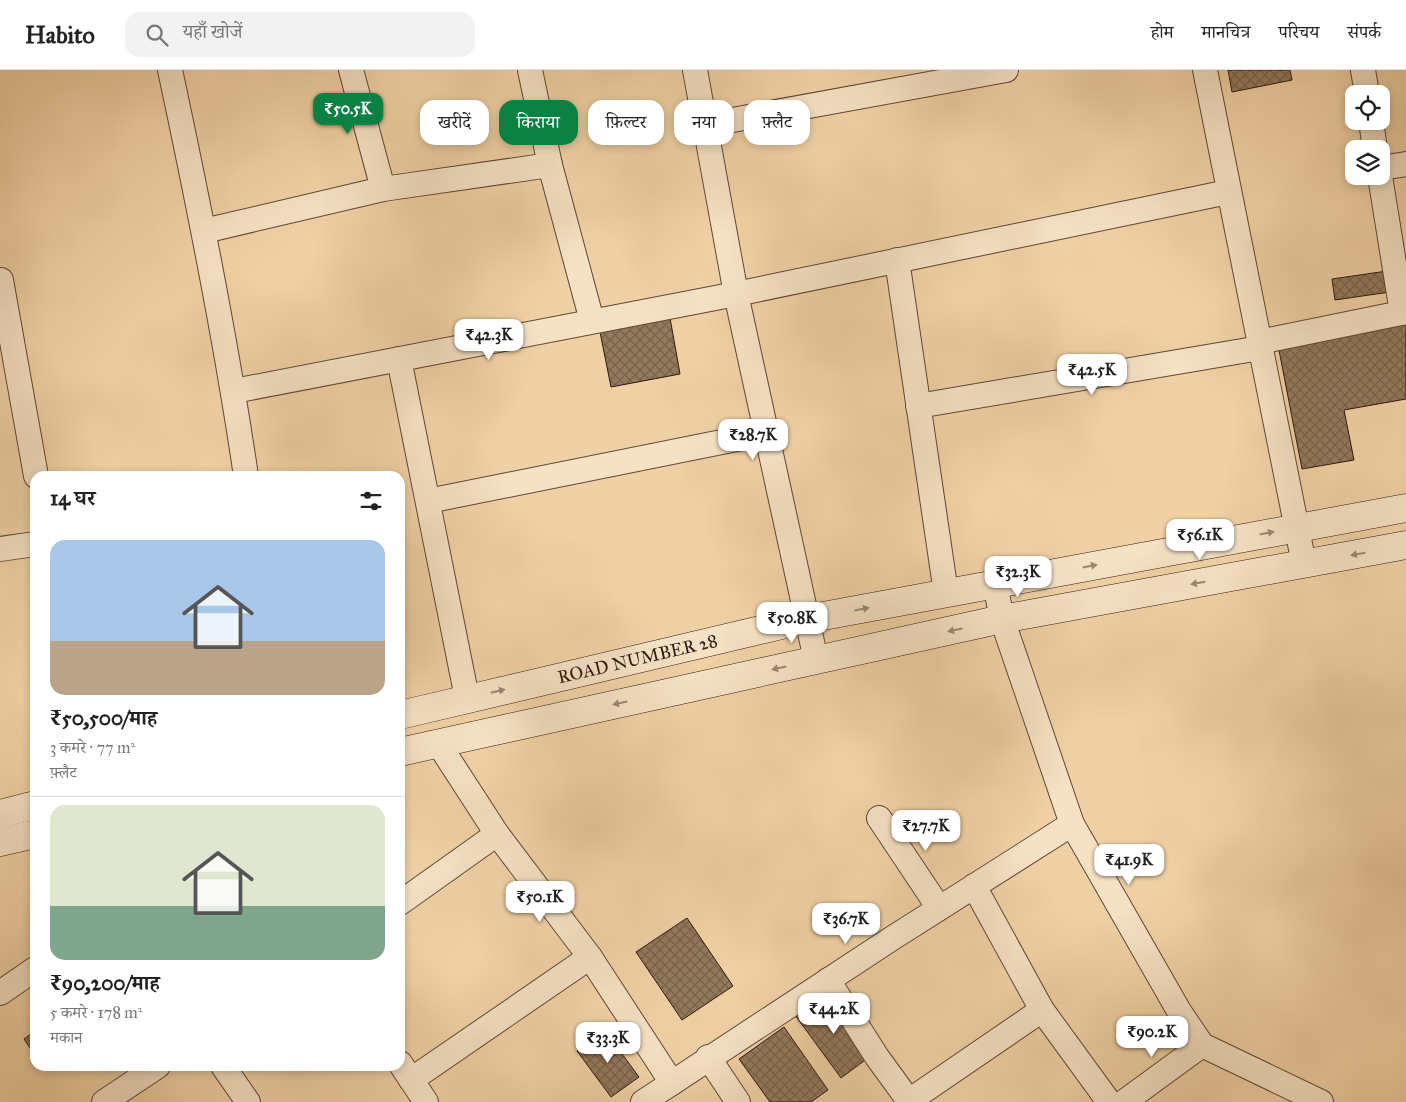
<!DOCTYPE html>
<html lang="hi">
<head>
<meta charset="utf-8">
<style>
	body { margin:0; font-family:"IM FELL Great Primer","Noto Serif Devanagari",serif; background:#f2f2f2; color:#222; height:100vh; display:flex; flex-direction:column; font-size:19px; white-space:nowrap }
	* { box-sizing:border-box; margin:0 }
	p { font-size:16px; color:#767676 }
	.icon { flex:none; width:28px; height:28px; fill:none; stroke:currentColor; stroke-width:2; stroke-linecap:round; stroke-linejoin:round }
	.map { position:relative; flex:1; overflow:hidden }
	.side { position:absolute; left:30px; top:401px; width:375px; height:600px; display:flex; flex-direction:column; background:#fff; border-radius:15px; box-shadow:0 2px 8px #0003 }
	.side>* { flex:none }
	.guide { position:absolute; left:420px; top:30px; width:475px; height:45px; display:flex; gap:10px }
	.fabs { position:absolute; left:1345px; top:15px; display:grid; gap:10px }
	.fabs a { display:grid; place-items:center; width:45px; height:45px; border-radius:10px; background:#fff; box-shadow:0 2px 8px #0003; font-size:25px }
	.price { position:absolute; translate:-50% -42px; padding:0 11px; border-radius:10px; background:#fff; color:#222; font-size:16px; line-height:32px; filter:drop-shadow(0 1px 2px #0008) }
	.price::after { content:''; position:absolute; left:50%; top:30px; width:15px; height:11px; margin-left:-8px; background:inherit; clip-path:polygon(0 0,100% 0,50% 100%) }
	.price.selected { background:#0b8043; color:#fff }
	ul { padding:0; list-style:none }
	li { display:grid; align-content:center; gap:10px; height:265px; padding:0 20px }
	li+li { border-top:1px solid #e0e0e0 }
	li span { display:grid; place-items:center; height:155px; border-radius:15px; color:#555 }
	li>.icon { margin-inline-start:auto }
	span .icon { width:90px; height:90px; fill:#fffc; stroke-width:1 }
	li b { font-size:21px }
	h2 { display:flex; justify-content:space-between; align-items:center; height:60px; padding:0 20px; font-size:21px }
	.pill { padding:0 18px; border-radius:15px; background:#fff; box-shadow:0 2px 8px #0003; font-size:18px; line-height:45px }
	.pill.selected { background:#0b8043; color:#fff }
	header { display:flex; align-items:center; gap:30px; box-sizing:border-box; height:70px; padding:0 25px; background:#fff; border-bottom:1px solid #e0e0e0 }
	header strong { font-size:24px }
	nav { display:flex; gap:28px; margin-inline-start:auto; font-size:18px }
	.search { width:350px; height:45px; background:#f2f2f2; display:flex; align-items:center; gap:12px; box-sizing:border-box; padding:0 18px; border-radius:15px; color:#767676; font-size:19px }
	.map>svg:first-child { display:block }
	.building { fill:url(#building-cross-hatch); stroke:#2e190f }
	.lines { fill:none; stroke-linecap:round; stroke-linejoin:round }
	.street-casing { stroke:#5e4734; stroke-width:26 }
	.secondary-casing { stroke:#2e190f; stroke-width:29 }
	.street { stroke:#f5e1c4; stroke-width:24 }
	.secondary { stroke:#f5e1c4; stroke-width:28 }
	.oneway { fill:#9b8773 }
	.labels { text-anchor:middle; stroke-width:4; stroke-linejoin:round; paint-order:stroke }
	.street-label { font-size:18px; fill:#2e190f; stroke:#f5e1c4 }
</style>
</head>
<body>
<header>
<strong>Habito</strong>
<div class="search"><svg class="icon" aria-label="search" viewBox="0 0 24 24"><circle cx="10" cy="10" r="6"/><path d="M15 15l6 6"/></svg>यहाँ खोजें</div>
<nav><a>होम</a><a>मानचित्र</a><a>परिचय</a><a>संपर्क</a></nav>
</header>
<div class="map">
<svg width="1406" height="1032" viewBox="0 0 1406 1032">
	<defs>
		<pattern id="building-cross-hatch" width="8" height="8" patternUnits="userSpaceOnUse" patternTransform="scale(1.25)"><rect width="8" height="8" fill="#93795d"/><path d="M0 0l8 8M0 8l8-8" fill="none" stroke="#78624b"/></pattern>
	</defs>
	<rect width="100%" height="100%" fill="#f0d1a5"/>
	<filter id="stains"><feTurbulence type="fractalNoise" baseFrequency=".004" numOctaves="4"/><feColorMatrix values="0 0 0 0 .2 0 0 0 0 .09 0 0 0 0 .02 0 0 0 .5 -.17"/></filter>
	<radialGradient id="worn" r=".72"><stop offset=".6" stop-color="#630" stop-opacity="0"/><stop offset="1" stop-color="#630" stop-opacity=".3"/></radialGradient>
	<!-- building -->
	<g class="building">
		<polygon points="1228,0 1290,0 1292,10 1232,22"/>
		<polygon points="1387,201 1390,222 1335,230 1332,209"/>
		<polygon points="670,248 680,304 611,317 600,262"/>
		<polygon points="1406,251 1406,329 1344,340 1354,390 1302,399 1278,275"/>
		<polygon points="687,848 733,916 682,950 636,882"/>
		<polygon points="826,922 872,985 841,1008 795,945"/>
		<polygon points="784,957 828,1020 811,1032 770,1032 739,989"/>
		<polygon points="35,961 35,985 24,969"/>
		<polygon points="605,961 639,1007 611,1027 577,981"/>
	</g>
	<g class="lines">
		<!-- street casing -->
		<g class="street-casing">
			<g id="street">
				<path d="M170,0c29,135 56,270 76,406"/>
				<polyline points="351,0 383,119"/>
				<polyline points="530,0 550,95 592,251"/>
				<polyline points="695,0 736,224 816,590"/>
				<polyline points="1205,0 1304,494"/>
				<polyline points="1363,0 1367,24"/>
				<polyline points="1371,51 1375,79"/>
				<polyline points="705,55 1006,0"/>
				<polyline points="1381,98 1406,94"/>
				<polyline points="1380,106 1402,243"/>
				<polyline points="204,161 383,119 550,95"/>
				<polyline points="897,190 946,523"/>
				<polyline points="1,210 36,406"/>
				<polyline points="1259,272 1406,242"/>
				<polyline points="399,289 467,628"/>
				<polyline points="234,321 736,224 1228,122"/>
				<polyline points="918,336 1260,278"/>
				<polyline points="428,431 767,363"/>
				<polyline points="0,479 35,474"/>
				<polyline points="995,514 1002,549 1072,754 1179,941 1202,975 1321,1032"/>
				<polyline points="438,673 497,764 590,887 672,1013"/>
				<polyline points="879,748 939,838"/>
				<polyline points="974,816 1042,940"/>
				<polyline points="400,833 497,764"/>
				<polyline points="828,910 877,987 909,1031 1042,940 1109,1032"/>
				<polyline points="0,923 35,899"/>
				<polyline points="708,987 738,1032"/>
				<polyline points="400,993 426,1032"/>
				<polyline points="223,996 248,1032"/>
				<polyline points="411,1010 590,887"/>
				<polyline points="104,1032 158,996"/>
				<polyline points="643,1032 891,869 1072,754"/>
				<polyline points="1124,1032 1202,975"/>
			</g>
		</g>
		<!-- secondary casing -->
		<g class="secondary-casing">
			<g id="secondary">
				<path id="s1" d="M400,645l407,-96 599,-111"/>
				<polyline points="400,682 1002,549 1406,475"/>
				<polyline points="0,744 35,735"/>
				<polyline points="0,772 35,764"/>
			</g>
		</g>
		<!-- street -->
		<use href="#street" class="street"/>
		<!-- secondary -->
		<use href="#secondary" class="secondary"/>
	</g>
	<!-- one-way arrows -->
	<defs><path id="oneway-solid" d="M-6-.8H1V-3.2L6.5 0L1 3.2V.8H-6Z" transform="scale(1.25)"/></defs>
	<g class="oneway">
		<use href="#oneway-solid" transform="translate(1267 463) rotate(-11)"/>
		<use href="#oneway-solid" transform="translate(1358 484) rotate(170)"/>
		<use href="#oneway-solid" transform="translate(1090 496) rotate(-11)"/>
		<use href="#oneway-solid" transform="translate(1198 513) rotate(170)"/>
		<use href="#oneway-solid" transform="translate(862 539) rotate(-11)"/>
		<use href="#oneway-solid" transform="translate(955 560) rotate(168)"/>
		<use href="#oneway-solid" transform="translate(779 598) rotate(168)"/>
		<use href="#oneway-solid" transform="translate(498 621) rotate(-13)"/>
		<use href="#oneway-solid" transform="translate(620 633) rotate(168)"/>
	</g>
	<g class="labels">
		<!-- street labels -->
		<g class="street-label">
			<text dy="6" stroke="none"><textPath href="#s1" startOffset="244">ROAD NUMBER 28</textPath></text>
		</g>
	</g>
	<rect width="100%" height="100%" filter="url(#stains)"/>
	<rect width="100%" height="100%" fill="url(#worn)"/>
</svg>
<div class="fabs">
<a><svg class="icon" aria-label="locate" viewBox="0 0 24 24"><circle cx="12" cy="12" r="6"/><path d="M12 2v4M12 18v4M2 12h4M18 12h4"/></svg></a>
<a><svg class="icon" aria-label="layers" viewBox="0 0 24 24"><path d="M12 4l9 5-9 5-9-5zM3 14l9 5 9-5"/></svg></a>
</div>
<b class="price selected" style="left:348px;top:65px">₹50.5K</b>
<b class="price" style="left:489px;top:291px">₹42.3K</b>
<b class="price" style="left:1092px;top:326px">₹42.5K</b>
<b class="price" style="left:753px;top:391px">₹28.7K</b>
<b class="price" style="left:1200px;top:491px">₹56.1K</b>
<b class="price" style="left:1018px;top:528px">₹32.3K</b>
<b class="price" style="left:792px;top:574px">₹50.8K</b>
<b class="price" style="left:926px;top:782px">₹27.7K</b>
<b class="price" style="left:1129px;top:816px">₹41.9K</b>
<b class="price" style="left:540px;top:853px">₹50.1K</b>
<b class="price" style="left:846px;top:875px">₹36.7K</b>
<b class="price" style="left:834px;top:965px">₹44.2K</b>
<b class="price" style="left:1152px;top:988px">₹90.2K</b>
<b class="price" style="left:608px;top:994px">₹33.3K</b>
<div class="guide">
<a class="pill">खरीदें</a>
<a class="pill selected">किराया</a>
<a class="pill">फ़िल्टर</a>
<a class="pill">नया</a>
<a class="pill">फ़्लैट</a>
</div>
<section class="side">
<h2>14 घर<svg class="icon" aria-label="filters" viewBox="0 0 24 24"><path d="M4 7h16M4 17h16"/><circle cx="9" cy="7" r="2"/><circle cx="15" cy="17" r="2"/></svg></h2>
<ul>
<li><span style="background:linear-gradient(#a9c7e8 65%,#b9a48a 0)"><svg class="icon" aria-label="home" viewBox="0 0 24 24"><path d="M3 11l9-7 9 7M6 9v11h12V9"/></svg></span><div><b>₹50,500/माह</b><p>3 कमरे · 77 m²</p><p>फ़्लैट</p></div></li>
<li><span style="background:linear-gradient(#dfe7d0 65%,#7fa58c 0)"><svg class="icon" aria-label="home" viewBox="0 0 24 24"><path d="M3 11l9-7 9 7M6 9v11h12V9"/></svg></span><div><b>₹90,200/माह</b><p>5 कमरे · 178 m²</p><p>मकान</p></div></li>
</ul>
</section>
</div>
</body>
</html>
